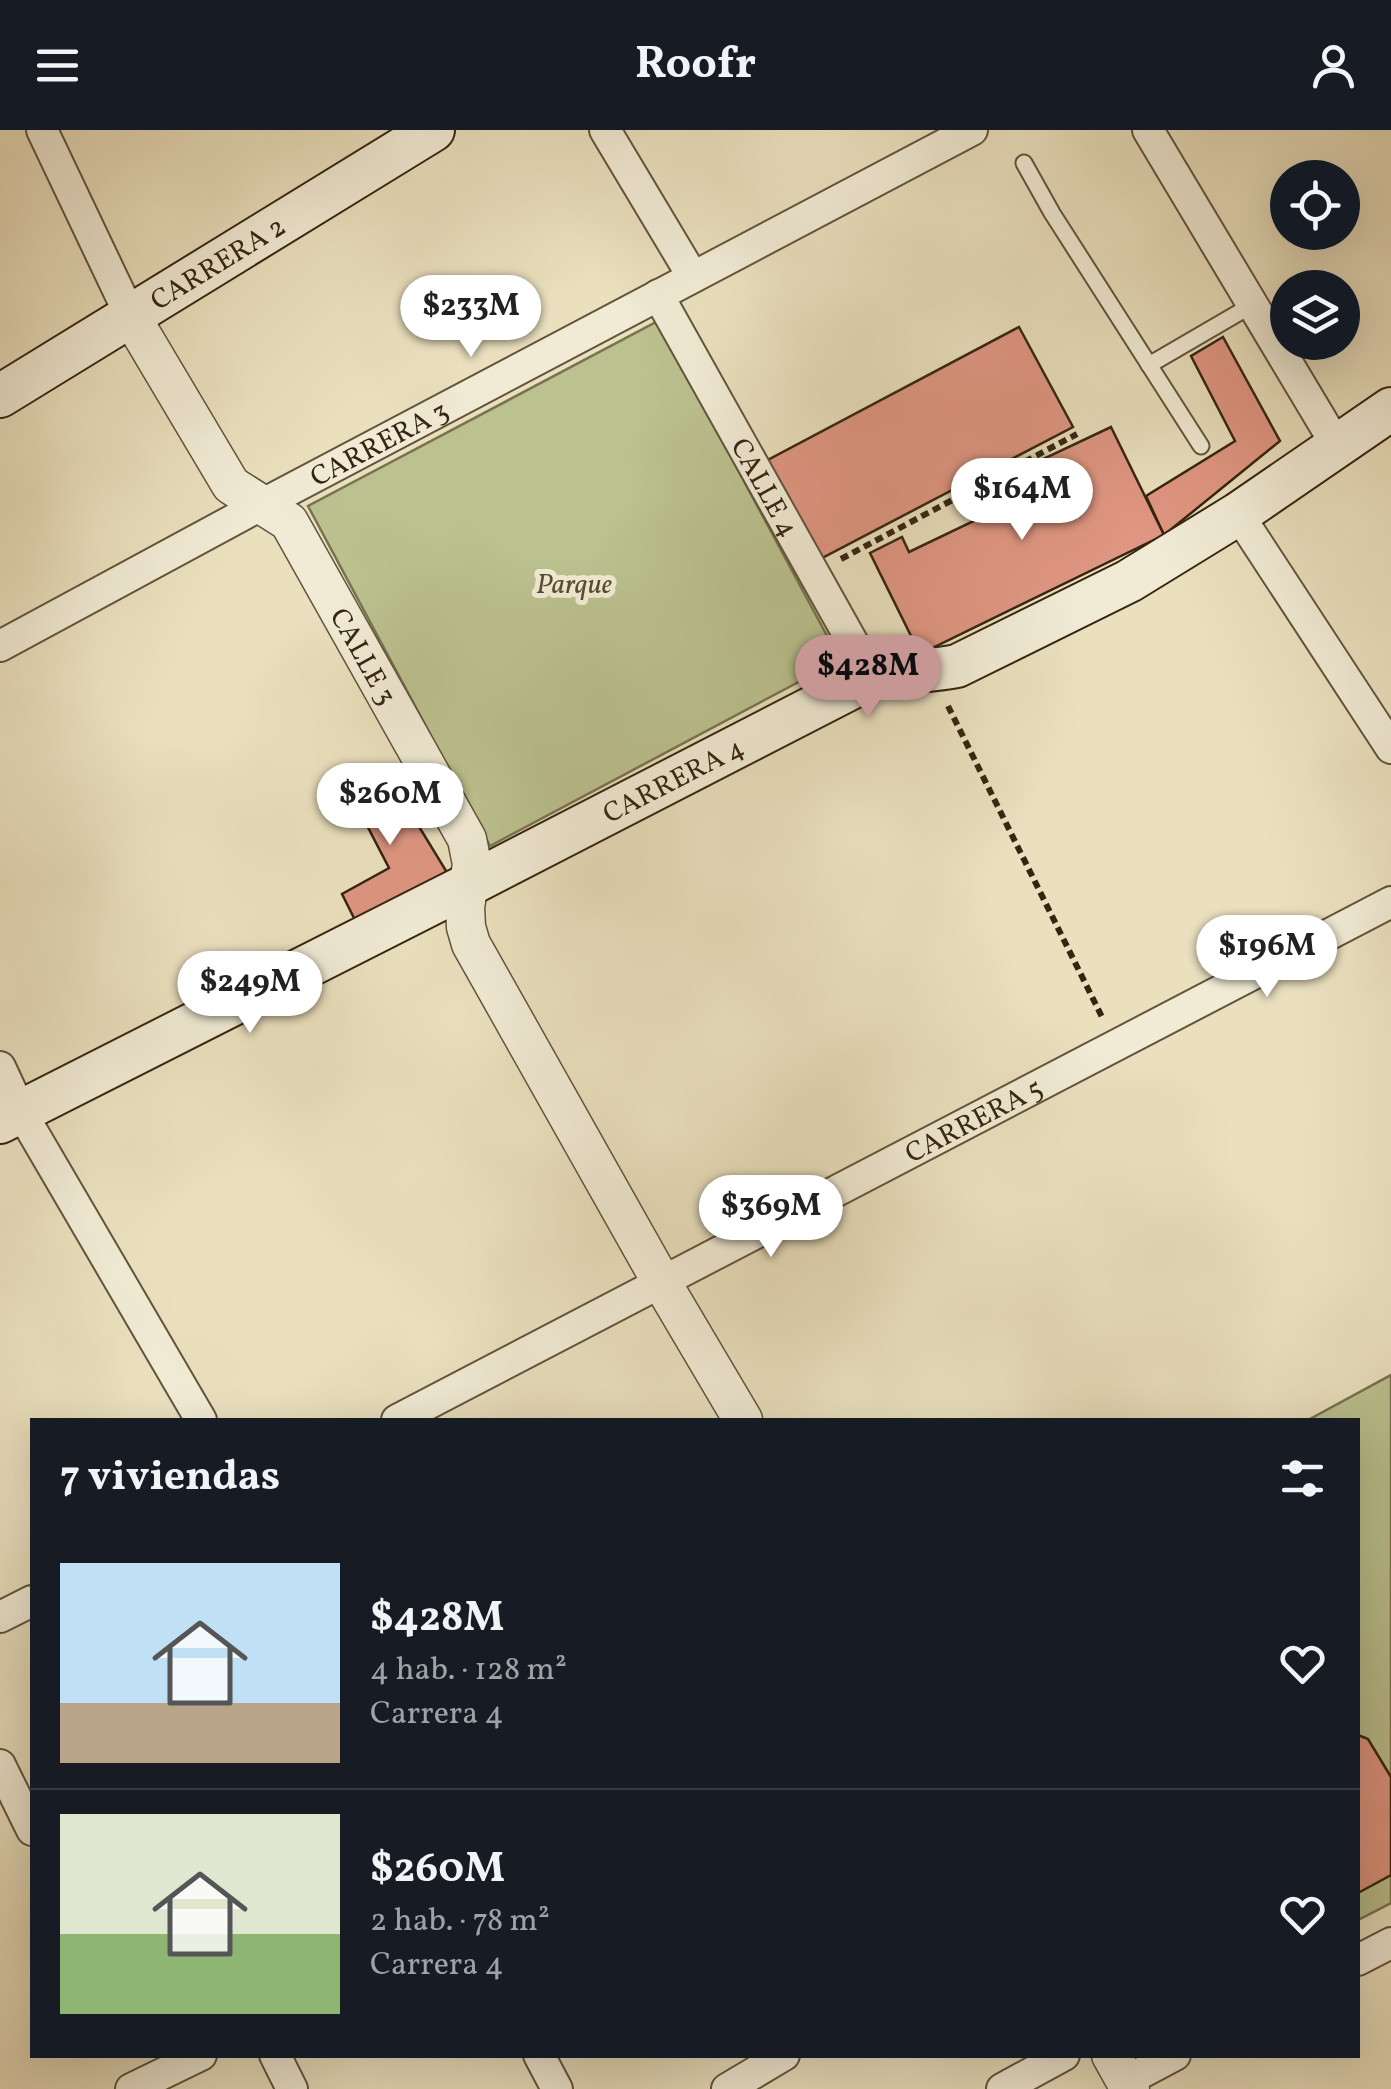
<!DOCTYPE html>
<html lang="es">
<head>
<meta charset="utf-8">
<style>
	body { margin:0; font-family:Vollkorn,serif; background:#242831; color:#f1f3f6; height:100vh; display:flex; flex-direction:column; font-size:38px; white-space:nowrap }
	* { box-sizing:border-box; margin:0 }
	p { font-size:32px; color:#9ea1a6 }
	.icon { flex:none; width:55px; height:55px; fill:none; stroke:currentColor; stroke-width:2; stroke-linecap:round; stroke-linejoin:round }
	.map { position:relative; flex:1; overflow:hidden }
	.panel { position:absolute; left:30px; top:1288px; width:1330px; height:640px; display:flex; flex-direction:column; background:#171b24; border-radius:0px; box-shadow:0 10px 40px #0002 }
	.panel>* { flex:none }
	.controls { position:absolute; left:1270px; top:30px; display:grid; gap:20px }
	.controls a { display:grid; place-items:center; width:90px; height:90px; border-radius:50%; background:#171b24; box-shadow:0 10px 40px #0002; font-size:50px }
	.price { position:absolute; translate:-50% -85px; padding:0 22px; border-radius:35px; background:#fff; color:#222; font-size:32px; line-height:65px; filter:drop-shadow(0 2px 5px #0008) }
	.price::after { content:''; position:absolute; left:50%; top:60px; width:30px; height:22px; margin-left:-15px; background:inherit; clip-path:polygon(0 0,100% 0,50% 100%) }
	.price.selected { background:#c59692; color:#111 }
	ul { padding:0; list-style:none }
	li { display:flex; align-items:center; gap:30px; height:250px; padding:0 30px }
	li+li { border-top:2px solid #363941 }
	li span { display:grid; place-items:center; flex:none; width:280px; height:200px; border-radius:0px; color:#555 }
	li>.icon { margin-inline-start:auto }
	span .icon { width:120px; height:120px; fill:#fffc; stroke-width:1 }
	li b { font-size:42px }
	h2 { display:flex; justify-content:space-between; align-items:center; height:120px; padding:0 30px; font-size:42px }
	header { display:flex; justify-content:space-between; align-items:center; height:130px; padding:0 30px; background:#171b24; font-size:45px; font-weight:700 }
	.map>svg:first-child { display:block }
	.green { fill:#bbc18f; stroke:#787350; stroke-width:2.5 }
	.building { fill:#df9682; stroke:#352510; stroke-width:2.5 }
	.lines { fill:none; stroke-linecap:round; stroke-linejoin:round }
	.service-casing { stroke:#62543c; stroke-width:19 }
	.minor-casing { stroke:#62543c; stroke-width:34 }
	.tertiary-casing { stroke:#62543c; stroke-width:41 }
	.secondary-casing { stroke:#352510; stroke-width:46 }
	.path { stroke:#352510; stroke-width:6; stroke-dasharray:8 5; stroke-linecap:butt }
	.service { stroke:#f1ebd5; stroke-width:15 }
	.minor { stroke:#f1ebd5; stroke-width:30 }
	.tertiary { stroke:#f1ebd5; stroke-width:38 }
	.secondary { stroke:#f1ebd5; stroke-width:42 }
	.labels { text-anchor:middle; stroke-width:10; stroke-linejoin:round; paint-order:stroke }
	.street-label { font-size:28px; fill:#352510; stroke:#f1ebd5 }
	.park-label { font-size:28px; font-style:italic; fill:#564c30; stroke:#f1ebd5 }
</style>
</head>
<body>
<header><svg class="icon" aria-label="menu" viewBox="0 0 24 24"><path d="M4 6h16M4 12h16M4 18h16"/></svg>Roofr<svg class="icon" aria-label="person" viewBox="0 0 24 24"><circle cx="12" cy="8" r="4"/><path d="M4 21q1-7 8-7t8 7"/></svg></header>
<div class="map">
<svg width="1391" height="1959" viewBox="0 0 1391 1959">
	<rect width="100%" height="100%" fill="#eae0be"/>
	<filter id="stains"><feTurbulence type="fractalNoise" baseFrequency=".002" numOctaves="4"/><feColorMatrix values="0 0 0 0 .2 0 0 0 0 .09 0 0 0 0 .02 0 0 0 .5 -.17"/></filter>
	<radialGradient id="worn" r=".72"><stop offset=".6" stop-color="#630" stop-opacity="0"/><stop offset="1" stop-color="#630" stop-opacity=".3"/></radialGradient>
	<!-- green -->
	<g class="green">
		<polygon points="658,191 840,530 490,716 308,376"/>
		<polygon points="1391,1245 1391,1773 1358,1790 1358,1290 1308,1290"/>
	</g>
	<!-- building -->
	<g class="building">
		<polygon points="1019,197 1073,297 822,428 764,332"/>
		<polygon points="1223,207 1280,311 1164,405 1146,366 1235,311 1191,226"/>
		<polygon points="1111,297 1164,405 920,524 870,423 902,407 909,422 1009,374 1003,348"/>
		<polygon points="382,636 448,744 358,796 342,764 389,738 345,653"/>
		<polygon points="1358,1605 1368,1609 1391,1647 1391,1745 1358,1763"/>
	</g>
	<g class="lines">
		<!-- service casing -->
		<g class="service-casing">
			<g id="service">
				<polyline points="1024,33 1052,83 1201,316"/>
				<polyline points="1149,235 1252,175"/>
			</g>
		</g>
		<!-- minor casing -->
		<g class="minor-casing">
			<g id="minor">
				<polyline points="42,0 130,185"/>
				<polyline points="605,0 693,147"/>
				<polyline points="1148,0 1337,316"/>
				<path id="s1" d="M658,165l214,382"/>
				<polyline points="1238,384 1391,618"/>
				<path id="s2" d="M0,516l261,-141 711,-375"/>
				<polyline points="0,937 21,982 201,1290"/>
				<path id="s3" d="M397,1290l994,-518"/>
				<polyline points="0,1487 32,1471"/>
				<polyline points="0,1635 32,1700"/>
				<polyline points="1358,1830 1391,1813"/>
				<polyline points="275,1925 292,1959"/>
				<polyline points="539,1925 557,1959"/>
				<polyline points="1126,1951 1175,1925"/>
				<polyline points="131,1959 201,1925"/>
				<polyline points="727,1959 784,1925"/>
				<polyline points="1002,1959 1064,1925"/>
			</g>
		</g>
		<!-- tertiary casing -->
		<g class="tertiary-casing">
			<g id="tertiary">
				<path id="s4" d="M130,185l101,170 58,37 178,317 5,25 -7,43 1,20 5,17 191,339 81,137"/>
				<polyline points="1111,1925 1130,1959"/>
			</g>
		</g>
		<!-- secondary casing -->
		<g class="secondary-casing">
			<g id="secondary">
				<path id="s5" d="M0,266l433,-266"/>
				<path id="s6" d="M0,992l468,-237 404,-208c29,-7 56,-5 85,-11l172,-85 109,-67 153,-105"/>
			</g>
		</g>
		<!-- path -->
		<g class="path">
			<polyline points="841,429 1077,304"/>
			<polyline points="948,576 1102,887"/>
		</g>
		<!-- service -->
		<use href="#service" class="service"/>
		<!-- minor -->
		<use href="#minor" class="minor"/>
		<!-- tertiary -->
		<use href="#tertiary" class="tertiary"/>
		<!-- secondary -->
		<use href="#secondary" class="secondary"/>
	</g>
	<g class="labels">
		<!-- street labels -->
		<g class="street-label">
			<text dy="10" stroke="none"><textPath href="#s5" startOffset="255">CARRERA 2</textPath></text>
			<text dy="10" stroke="none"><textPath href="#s2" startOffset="430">CARRERA 3</textPath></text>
			<text dy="10" stroke="none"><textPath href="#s1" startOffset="220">CALLE 4</textPath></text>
			<text dy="10" stroke="none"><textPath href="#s4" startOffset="420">CALLE 3</textPath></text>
			<text dy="10" stroke="none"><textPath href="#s6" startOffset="755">CARRERA 4</textPath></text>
			<text dy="10" stroke="none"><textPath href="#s3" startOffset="650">CARRERA 5</textPath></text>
		</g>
		<!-- park labels -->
		<g class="park-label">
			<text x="574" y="463">Parque</text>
		</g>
	</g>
	<rect width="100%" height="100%" filter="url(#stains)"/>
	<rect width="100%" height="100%" fill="url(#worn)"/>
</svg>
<div class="controls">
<a><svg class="icon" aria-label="locate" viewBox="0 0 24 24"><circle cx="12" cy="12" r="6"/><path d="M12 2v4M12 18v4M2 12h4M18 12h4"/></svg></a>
<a><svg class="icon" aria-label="layers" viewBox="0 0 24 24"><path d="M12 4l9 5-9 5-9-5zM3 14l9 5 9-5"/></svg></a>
</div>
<b class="price" style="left:471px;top:230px">$233M</b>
<b class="price" style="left:1022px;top:413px">$164M</b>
<b class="price selected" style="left:868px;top:590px">$428M</b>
<b class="price" style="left:390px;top:718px">$260M</b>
<b class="price" style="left:1267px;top:870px">$196M</b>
<b class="price" style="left:250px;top:906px">$249M</b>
<b class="price" style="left:771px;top:1130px">$369M</b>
<section class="panel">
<h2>7 viviendas<svg class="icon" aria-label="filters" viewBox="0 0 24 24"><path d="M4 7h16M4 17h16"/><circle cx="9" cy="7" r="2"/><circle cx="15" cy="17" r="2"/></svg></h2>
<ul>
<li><span style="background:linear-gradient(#bfe0f5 70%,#b9a48a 0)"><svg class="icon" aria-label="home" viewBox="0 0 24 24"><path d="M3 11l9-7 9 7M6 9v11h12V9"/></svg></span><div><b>$428M</b><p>4 hab. · 128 m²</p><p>Carrera 4</p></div><svg class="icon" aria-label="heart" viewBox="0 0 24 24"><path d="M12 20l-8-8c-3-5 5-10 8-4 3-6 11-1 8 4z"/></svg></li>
<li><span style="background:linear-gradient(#dfe7d0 60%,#8fb573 0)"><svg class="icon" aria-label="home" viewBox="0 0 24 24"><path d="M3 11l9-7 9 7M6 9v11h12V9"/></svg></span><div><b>$260M</b><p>2 hab. · 78 m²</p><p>Carrera 4</p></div><svg class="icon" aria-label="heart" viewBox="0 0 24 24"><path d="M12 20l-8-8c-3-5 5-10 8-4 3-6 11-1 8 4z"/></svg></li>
</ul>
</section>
</div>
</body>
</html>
